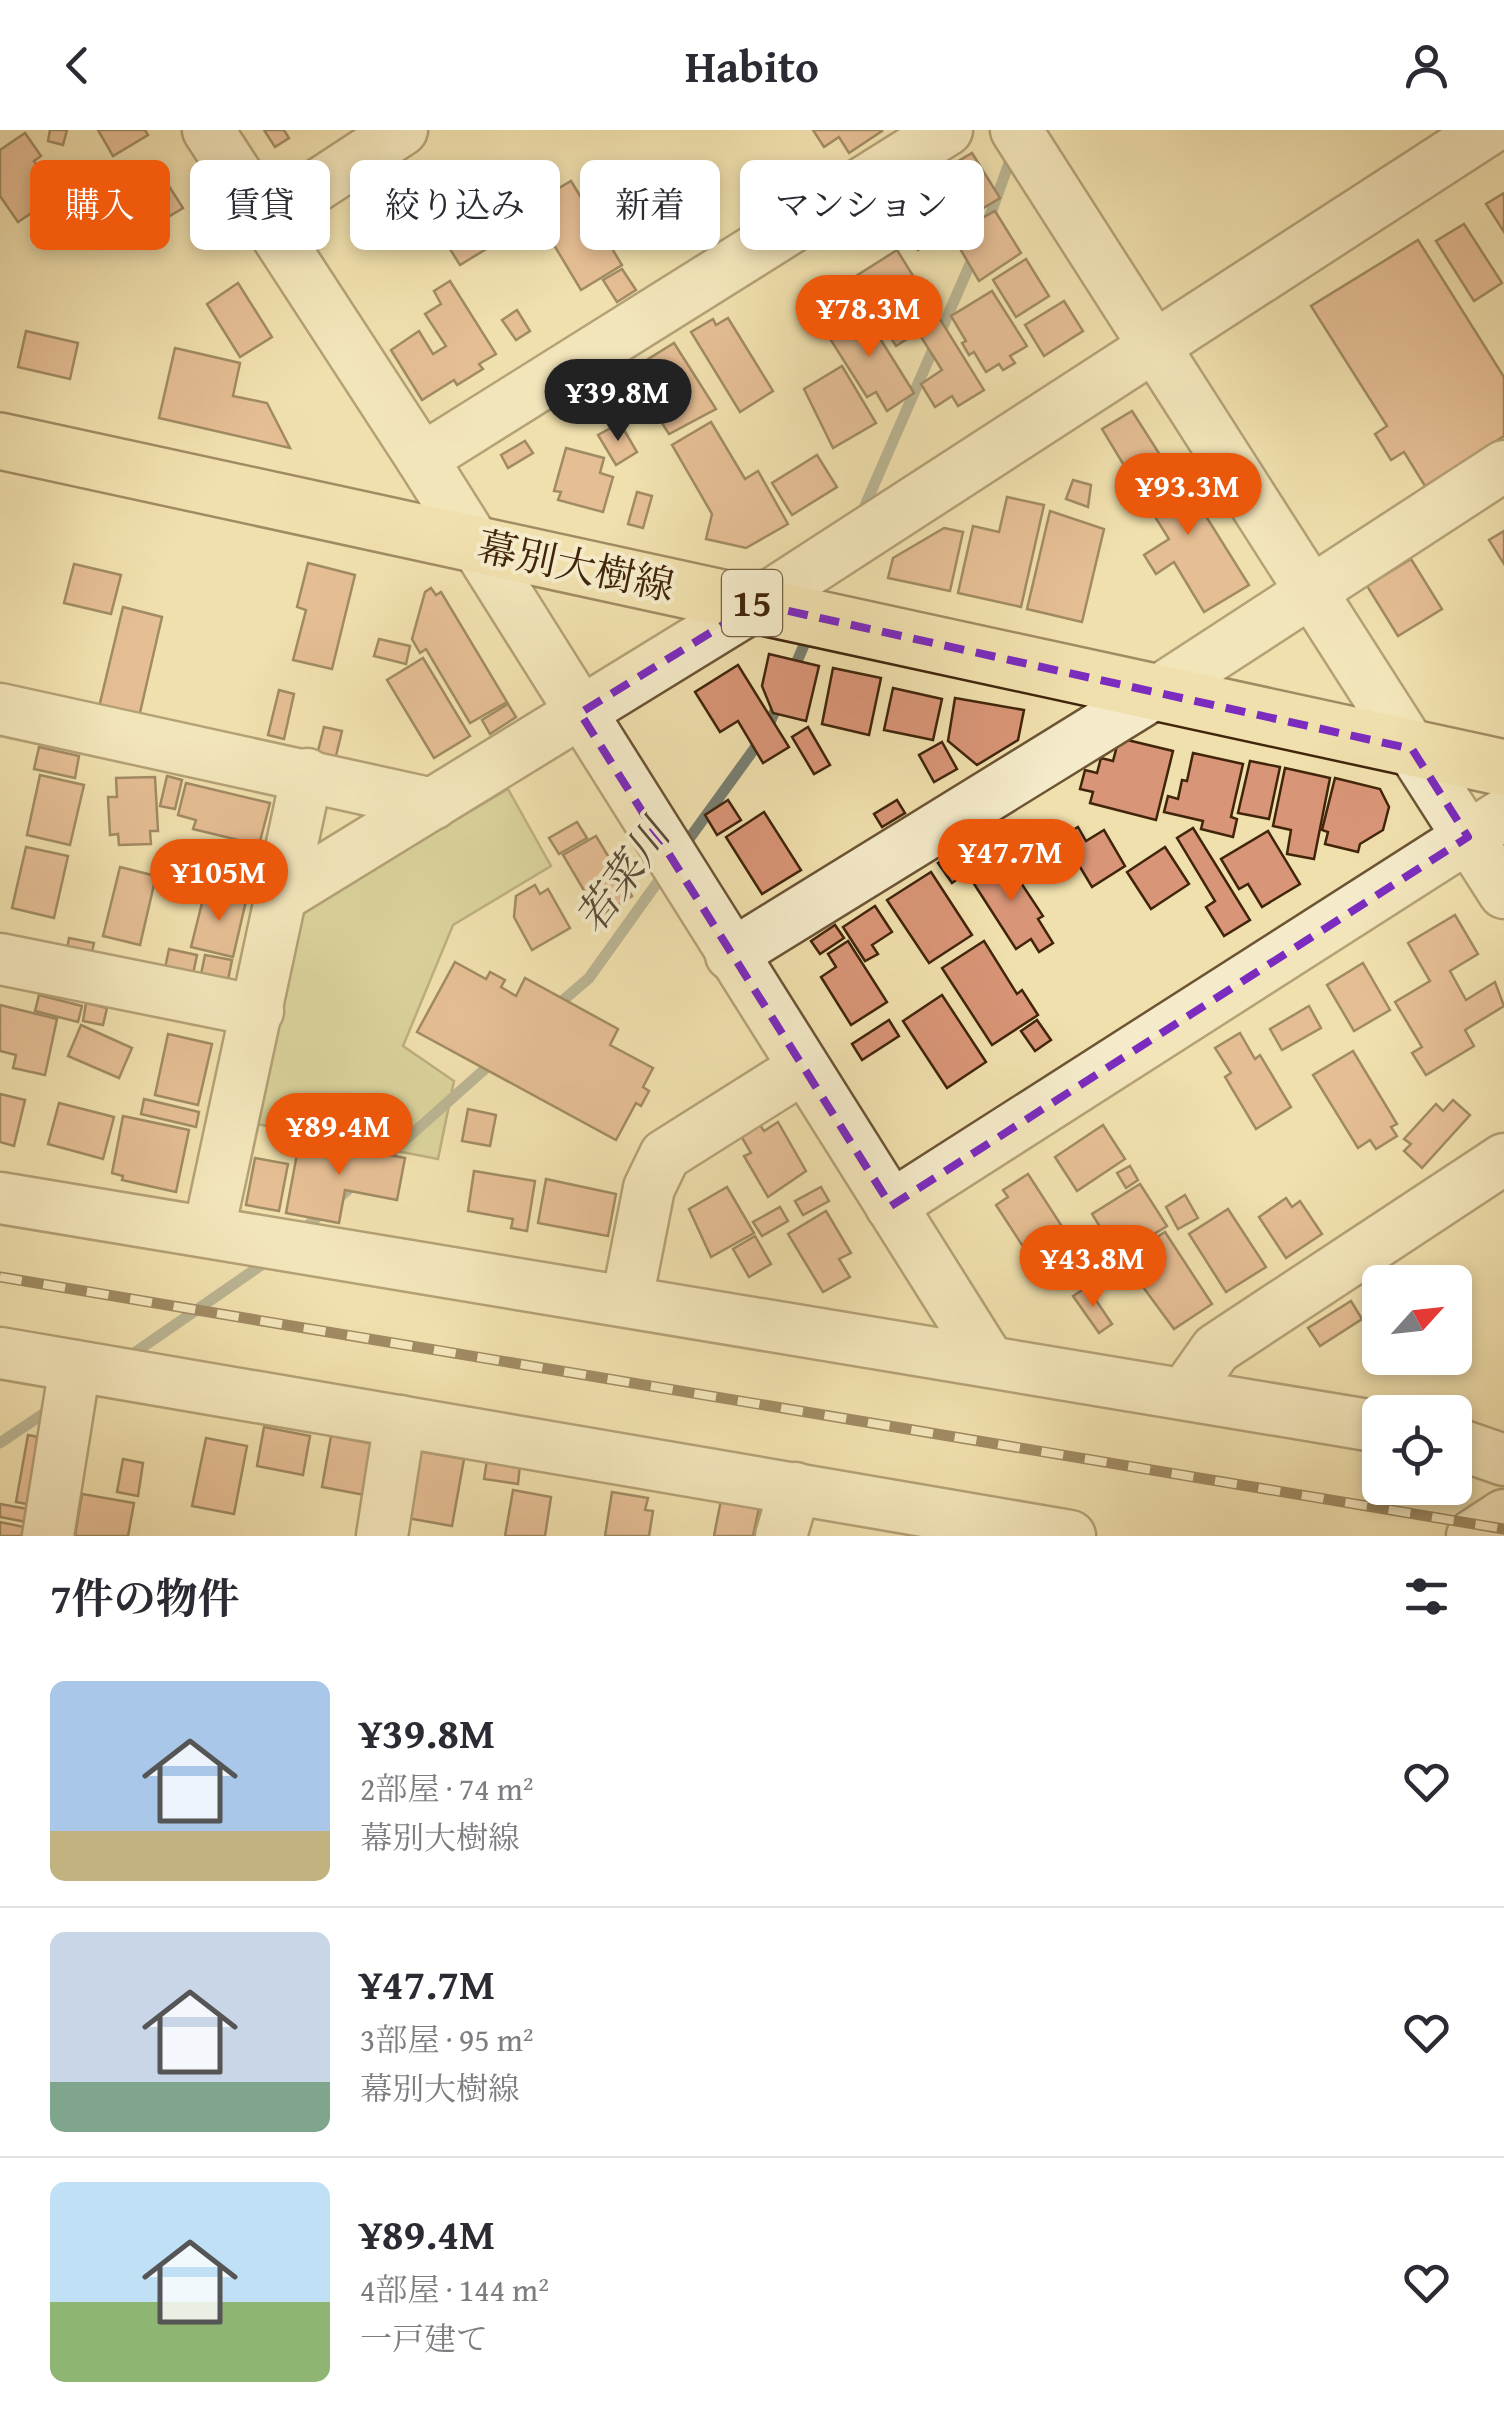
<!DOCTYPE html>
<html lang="ja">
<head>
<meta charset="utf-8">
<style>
	body { margin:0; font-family:"Gentium Book Plus","Noto Serif JP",serif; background:#f7f7f7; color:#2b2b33; height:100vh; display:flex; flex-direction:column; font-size:38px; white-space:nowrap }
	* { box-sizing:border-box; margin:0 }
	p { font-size:32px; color:#7c7c81 }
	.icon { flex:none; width:55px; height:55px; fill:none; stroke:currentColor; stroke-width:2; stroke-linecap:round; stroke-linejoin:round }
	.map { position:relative; height:1406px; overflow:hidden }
	.panel { display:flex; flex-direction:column; background:#fff; flex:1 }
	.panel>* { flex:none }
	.hud { position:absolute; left:30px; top:30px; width:1000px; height:90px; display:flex; gap:20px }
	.needle { width:65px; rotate:63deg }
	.tools { position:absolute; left:1362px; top:1135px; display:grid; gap:20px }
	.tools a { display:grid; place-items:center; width:110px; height:110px; border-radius:15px; background:#fff; box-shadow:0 5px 15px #0003; font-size:50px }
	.price { position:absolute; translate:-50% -85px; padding:0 22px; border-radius:35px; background:#ea580c; color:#fff; font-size:32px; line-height:65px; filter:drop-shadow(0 2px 5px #0008) }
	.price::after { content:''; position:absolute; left:50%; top:60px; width:30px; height:22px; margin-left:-15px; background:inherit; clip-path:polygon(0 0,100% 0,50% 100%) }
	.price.on { background:#222; color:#fff }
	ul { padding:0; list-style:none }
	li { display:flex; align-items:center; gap:30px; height:250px; padding:0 50px }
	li+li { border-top:2px solid #e1e1e2 }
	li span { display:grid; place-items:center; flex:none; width:280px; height:200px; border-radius:15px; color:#555 }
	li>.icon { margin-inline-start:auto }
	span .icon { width:120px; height:120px; fill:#fffc; stroke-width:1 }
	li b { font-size:42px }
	h2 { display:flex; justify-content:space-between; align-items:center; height:120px; padding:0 50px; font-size:42px }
	.pill { padding:0 35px; border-radius:15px; background:#fff; box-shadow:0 5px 15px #0003; font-size:35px; line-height:90px }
	.pill.on { background:#ea580c; color:#fff }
	header { display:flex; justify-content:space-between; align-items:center; height:130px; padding:0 50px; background:#fff; font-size:45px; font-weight:800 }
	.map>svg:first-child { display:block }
	.green { fill:#bfc186; stroke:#807348; stroke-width:2.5 }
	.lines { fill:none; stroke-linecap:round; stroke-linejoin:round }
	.stream { stroke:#787e71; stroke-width:11 }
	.building { fill:#d99577; stroke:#40250b; stroke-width:2.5 }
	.minor-casing { stroke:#6c5434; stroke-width:55 }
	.major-casing { stroke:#40250b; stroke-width:60 }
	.minor { stroke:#f5ebca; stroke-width:50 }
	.major { stroke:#f0e0ad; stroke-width:55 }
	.rail-casing { stroke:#40250b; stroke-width:11 }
	.rail { stroke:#f5ebca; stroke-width:8; stroke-dasharray:22; stroke-linecap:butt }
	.marked { fill:none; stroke:#7b2cbf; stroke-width:8; stroke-dasharray:20 12; stroke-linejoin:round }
	.labels { text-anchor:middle; stroke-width:8; stroke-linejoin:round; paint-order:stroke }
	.shield { fill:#f5ebca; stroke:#766044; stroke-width:2.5 }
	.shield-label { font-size:38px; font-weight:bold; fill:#40250b }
	.street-label { font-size:40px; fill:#40250b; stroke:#f5ebca }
	.water-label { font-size:42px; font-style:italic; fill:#584a36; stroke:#f5ebca }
</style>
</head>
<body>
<header><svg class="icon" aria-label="back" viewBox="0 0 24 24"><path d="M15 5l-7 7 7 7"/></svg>Habito<svg class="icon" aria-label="person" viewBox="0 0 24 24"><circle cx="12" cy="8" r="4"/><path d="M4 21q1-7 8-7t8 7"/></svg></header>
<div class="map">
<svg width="1504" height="1406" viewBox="0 0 1504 1406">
	<rect width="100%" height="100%" fill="#f0e0ad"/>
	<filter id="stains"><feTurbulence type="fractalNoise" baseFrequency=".002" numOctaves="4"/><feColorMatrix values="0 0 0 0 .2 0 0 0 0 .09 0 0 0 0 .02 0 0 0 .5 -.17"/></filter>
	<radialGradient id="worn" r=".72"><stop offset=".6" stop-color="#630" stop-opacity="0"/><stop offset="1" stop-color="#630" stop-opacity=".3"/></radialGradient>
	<!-- green -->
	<polygon class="green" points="508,659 551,736 453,795 403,916 454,951 438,1029 252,993 297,785"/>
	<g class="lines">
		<!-- stream -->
		<g class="stream">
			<polyline points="987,94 1013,22"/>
			<polyline points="860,387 974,125"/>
			<polyline points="792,543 810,501"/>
			<polyline points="681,720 765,604 780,569"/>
			<polyline points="553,879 589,848 667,739"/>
			<polyline points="377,1035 494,931"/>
			<polyline points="298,1104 359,1050"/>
			<polyline points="124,1230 273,1127"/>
			<polyline points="0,1313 55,1276"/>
		</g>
	</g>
	<!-- building -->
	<g class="building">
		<polygon points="50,0 67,0 63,15 48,11"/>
		<polygon points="98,0 145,0 148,5 113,26"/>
		<polygon points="264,0 284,0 289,8 275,17"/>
		<polygon points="813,0 881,0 882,1 849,23 839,7 824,17"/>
		<polygon points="25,3 41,26 34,31 48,51 35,60 45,74 18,92 0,66 0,20"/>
		<polygon points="972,23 1000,68 965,89 938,43"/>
		<polygon points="66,43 117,54 108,94 57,83"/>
		<polygon points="453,45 496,113 460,135 438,100 431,104 419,85 427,80 418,66"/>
		<polygon points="571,51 622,135 581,160 530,75"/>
		<polygon points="167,53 183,78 158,93 143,69"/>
		<polygon points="922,55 950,100 918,120 890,75"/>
		<polygon points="1504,63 1504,102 1486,74"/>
		<polygon points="995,81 1021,123 979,151 952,105"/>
		<polygon points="1464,94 1502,153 1474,171 1436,111"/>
		<polygon points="1418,110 1504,247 1504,306 1425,356 1404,322 1391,330 1375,304 1387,296 1311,176"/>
		<polygon points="897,120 984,260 958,276 952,266 935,277 921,254 942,240 918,202 896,216 853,148"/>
		<polygon points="1026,129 1049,166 1016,187 993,150"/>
		<polygon points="622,139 636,160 617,172 603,150"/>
		<polygon points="450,151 496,224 479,234 483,239 457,255 454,250 422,270 391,220 419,201 433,224 446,216 425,184 441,174 434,161"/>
		<polygon points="238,153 272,207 240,227 207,174"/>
		<polygon points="992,161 1027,216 1010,226 1015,233 1003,240 999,234 986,242 974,222 969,225 962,213 966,211 951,186"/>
		<polygon points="1064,171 1083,201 1044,226 1025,195"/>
		<polygon points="861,178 914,263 887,281 876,262 867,267 825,201"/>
		<polygon points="517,180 530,201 516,210 502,190"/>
		<polygon points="728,188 773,261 740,282 691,202 713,189 716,195"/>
		<polygon points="26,201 78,213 70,249 18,237"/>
		<polygon points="674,213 716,279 669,304 629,241"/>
		<polygon points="175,218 240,233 233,266 267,273 290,318 159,288"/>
		<polygon points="842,236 876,293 833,318 804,259"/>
		<polygon points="1132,281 1162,328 1131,347 1102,299"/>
		<polygon points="711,292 745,349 758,341 788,394 746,418 706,409 712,384 672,315"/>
		<polygon points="620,293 637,322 616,335 598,305"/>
		<polygon points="525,311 533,323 508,338 501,325"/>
		<polygon points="566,318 604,328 600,343 613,347 603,382 558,370 561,362 554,361"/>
		<polygon points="817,325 837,357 792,385 772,353"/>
		<polygon points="1169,327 1249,455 1204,482 1174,432 1156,444 1144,425 1169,409 1132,350"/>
		<polygon points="1073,350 1091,355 1088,377 1066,369"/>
		<polygon points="637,362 652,366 643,398 628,394"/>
		<polygon points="1007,367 1044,375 1021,477 958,463 973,396 999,402"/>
		<polygon points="1050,381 1104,399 1082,492 1027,479"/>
		<polygon points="944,398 963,402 950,461 888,448 893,428"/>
		<polygon points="1504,401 1504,434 1489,410"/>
		<polygon points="1411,429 1442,479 1398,506 1367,456"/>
		<polygon points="308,433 355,445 332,539 293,530 306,480 297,477"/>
		<polygon points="74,434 121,445 111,484 64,473"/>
		<polygon points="431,458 436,465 441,462 507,572 470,593 426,519 420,523 412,509 425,462"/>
		<polygon points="123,477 162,487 139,587 99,577"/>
		<polygon points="379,509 410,516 406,534 374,526"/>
		<polygon points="769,524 819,536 806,591 773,583 762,556"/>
		<polygon points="423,528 470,606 434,628 387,550"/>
		<polygon points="738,535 789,617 763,633 738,591 720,602 695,562"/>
		<polygon points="833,538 881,548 869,605 822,594"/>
		<polygon points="893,558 942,569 933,610 884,600"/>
		<polygon points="279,560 294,564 284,609 268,605"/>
		<polygon points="955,568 1024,580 1018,610 977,635 948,611"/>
		<polygon points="508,574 516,587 490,604 482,590"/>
		<polygon points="324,597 342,601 334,634 316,629"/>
		<polygon points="808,597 830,635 814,644 792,607"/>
		<polygon points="1119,608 1173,621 1156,690 1090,673 1093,662 1080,659 1085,640 1097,643 1101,628 1113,631"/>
		<polygon points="942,612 957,639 934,652 919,625"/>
		<polygon points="39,617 79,626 75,648 34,639"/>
		<polygon points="1193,623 1243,634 1231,687 1237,689 1233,707 1201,699 1203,691 1164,682 1168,666 1178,669 1182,650 1187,651"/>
		<polygon points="1250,631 1280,637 1269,689 1238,683"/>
		<polygon points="1285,638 1330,648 1314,729 1287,724 1291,700 1273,696"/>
		<polygon points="40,645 84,655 70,715 27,705"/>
		<polygon points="167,646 182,650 175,679 160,676"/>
		<polygon points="155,647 158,701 150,701 151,714 119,715 118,704 110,705 108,667 117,667 116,648"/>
		<polygon points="1335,648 1380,659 1389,677 1383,700 1360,714 1358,722 1325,714 1328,702 1322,700"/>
		<polygon points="186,653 270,673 259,715 193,699 196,690 178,685"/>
		<polygon points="728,670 741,690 717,705 705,685"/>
		<polygon points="897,670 905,683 882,697 874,684"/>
		<polygon points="764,682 801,740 762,764 726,707"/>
		<polygon points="577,692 587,708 559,724 549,708"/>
		<polygon points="1078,697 1086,711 1104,700 1125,736 1092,757 1062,707"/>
		<polygon points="1193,698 1250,790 1224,806 1206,777 1215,771 1177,708"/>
		<polygon points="1268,701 1300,754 1262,777 1248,754 1239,759 1221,729"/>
		<polygon points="596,706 632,766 599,786 563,725"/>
		<polygon points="26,717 68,726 54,788 12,778"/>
		<polygon points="1165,717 1189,754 1151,779 1127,742"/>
		<polygon points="953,723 966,743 952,753 938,733"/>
		<polygon points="1002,724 1043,786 1038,789 1053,813 1039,822 1031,809 1016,819 969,746"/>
		<polygon points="120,737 156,746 140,815 103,806"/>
		<polygon points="931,742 972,805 929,833 887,770"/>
		<polygon points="535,755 540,764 548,759 570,798 532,820 514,787 516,766"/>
		<polygon points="205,761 246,771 233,827 191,817"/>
		<polygon points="875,776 892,802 872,815 878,824 865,831 843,797"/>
		<polygon points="1455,785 1478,824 1450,841 1466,870 1495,852 1504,876 1465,900 1474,916 1426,945 1412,923 1422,917 1395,872 1430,851 1408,813"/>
		<polygon points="835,795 844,808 820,824 811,811"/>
		<polygon points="69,808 94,813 90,830 66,825"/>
		<polygon points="848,811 887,872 851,895 821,847 836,837 828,824"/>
		<polygon points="984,811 1017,864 1022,860 1038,885 992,915 942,838"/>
		<polygon points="169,819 197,825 192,849 164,843"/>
		<polygon points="205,825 232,830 227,855 200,849"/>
		<polygon points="455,832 486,849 490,842 505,850 501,857 516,866 525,848 618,899 610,915 653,938 643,957 649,961 641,976 636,973 616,1010 417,902"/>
		<polygon points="1363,833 1390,880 1354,901 1327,855"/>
		<polygon points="39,865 82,876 78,892 35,881"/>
		<polygon points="942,865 986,932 947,958 903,891"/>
		<polygon points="86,873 107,878 103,895 83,891"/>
		<polygon points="0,875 57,889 45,945 13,938 16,925 0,921"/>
		<polygon points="1309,876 1321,898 1282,920 1270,899"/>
		<polygon points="889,890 899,906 862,930 852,914"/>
		<polygon points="1037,890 1051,910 1035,921 1021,901"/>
		<polygon points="81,895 132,918 119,948 68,926"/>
		<polygon points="1240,903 1255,929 1260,925 1291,977 1256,999 1225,947 1231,943 1215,918"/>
		<polygon points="168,904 212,914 198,975 155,965"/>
		<polygon points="1353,921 1397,994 1391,997 1397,1006 1376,1019 1370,1010 1358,1018 1313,945"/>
		<polygon points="0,964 25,970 14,1016 0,1012"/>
		<polygon points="144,969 199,982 196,997 141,984"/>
		<polygon points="1453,970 1470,985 1422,1038 1404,1021 1411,1014 1404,1009 1436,974 1443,981"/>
		<polygon points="59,973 114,987 103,1029 48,1014"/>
		<polygon points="468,979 496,985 490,1016 462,1011"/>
		<polygon points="123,986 189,1000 176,1062 122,1050 123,1046 112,1043"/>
		<polygon points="778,992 806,1041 768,1067 744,1026 751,1023 741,1006 760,995 764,1001"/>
		<polygon points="1103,995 1125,1029 1077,1061 1055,1027"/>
		<polygon points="300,1008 405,1028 397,1070 345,1060 339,1093 286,1083"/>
		<polygon points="255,1028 288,1034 279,1081 246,1075"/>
		<polygon points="1130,1036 1138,1050 1126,1058 1117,1043"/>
		<polygon points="474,1041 535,1051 527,1101 511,1098 513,1089 468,1081"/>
		<polygon points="1028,1044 1063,1098 1026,1121 996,1075 1008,1067 1003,1060"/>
		<polygon points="546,1049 616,1064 608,1106 538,1093"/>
		<polygon points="1140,1054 1167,1096 1118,1126 1092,1084"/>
		<polygon points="727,1057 754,1103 711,1127 689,1079"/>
		<polygon points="821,1057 829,1071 803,1085 795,1071"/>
		<polygon points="1185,1065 1198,1088 1178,1099 1166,1077"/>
		<polygon points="1286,1068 1292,1077 1300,1071 1322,1104 1286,1128 1259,1087"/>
		<polygon points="780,1077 788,1091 762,1106 753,1092"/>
		<polygon points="1228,1079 1266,1137 1226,1162 1189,1104"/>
		<polygon points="826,1081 851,1123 839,1129 850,1147 823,1162 788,1104"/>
		<polygon points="1165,1102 1212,1174 1174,1199 1129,1138 1133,1136 1127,1126"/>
		<polygon points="755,1106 771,1134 749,1147 733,1119"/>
		<polygon points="1087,1157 1112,1194 1099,1203 1073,1166"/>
		<polygon points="1380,1163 1380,1200 1364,1173"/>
		<polygon points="1351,1171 1362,1189 1320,1216 1308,1198"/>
		<polygon points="1396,1228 1432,1228 1406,1243"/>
		<polygon points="264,1297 310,1306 303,1345 257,1336"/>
		<polygon points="28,1305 43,1308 32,1375 16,1372"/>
		<polygon points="331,1306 380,1315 370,1366 322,1357"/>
		<polygon points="206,1308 247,1316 234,1384 192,1376"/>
		<polygon points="418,1321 464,1329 452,1396 407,1388"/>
		<polygon points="123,1329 143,1333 138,1366 117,1362"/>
		<polygon points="487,1330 520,1335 518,1354 484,1349"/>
		<polygon points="513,1360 551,1367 545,1406 505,1406"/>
		<polygon points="612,1362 648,1368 645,1380 653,1381 649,1406 605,1406"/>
		<polygon points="82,1364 134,1373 128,1406 75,1406"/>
		<polygon points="721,1370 759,1378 753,1406 714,1406"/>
		<polygon points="0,1374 28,1379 26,1392 0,1387"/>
		<polygon points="0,1392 24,1397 22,1406 0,1406"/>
	</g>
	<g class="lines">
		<!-- minor casing -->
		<g class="minor-casing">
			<g id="minor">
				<polyline points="208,0 422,329 989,1231"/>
				<polyline points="1016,0 1504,763"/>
				<polyline points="266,89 402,0"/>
				<polyline points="422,329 947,0"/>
				<polyline points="0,579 433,674"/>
				<polyline points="282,766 757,474 1488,0"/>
				<polyline points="731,825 1157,562 1504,336"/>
				<polyline points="0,829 258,881"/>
				<polyline points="0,1068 1380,1297"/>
				<polyline points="891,1076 1504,684"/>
				<polyline points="209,1100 307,644"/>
				<polyline points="627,1170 649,1058 665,1025 803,938"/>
				<polyline points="0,1223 1070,1406"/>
				<polyline points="1185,1263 1216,1219 1504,1029"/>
				<polyline points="1455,1313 1504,1330"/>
				<polyline points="48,1406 75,1236"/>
				<polyline points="382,1406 400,1291"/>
				<polyline points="781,1406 795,1358"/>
				<polyline points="1472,1406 1504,1385"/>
			</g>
		</g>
		<!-- major casing -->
		<g class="major-casing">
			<polyline id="major" points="0,311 1504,638"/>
		</g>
		<!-- minor -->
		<use href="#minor" class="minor"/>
		<!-- major -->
		<use href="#major" class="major"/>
		<!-- rail casing -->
		<g class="rail-casing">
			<polyline id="rail" points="0,1147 1504,1399"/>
		</g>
		<!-- rail -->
		<use href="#rail" class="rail"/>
	</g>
	<!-- marked area -->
	<path d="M0 0H1504V1406H0ZM757,474l655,145 56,88 -577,369 -311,-493z" fill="#f0e0ad" fill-opacity=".55" fill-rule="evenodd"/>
	<path class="marked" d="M757,474l655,145 56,88 -577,369 -311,-493z"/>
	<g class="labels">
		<!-- shield labels -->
		<rect class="shield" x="722" y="440" width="60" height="66" rx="8"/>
		<g class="shield-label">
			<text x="752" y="486">15</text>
		</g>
		<!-- street labels -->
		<g class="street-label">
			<text transform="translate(576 436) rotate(12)" y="14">幕別大樹線</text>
		</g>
		<!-- water labels -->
		<g class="water-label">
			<text transform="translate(622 746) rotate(-54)" y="15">若菜川</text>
		</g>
	</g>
	<rect width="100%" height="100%" filter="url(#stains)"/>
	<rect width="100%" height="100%" fill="url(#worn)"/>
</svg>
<div class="tools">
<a><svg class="needle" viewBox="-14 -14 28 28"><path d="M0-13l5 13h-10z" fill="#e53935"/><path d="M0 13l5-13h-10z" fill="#7c7c81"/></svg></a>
<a><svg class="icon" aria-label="locate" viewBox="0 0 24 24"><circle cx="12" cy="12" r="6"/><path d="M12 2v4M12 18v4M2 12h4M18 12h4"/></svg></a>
</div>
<b class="price" style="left:869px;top:230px">¥78.3M</b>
<b class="price on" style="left:618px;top:314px">¥39.8M</b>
<b class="price" style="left:1188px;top:408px">¥93.3M</b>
<b class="price" style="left:1011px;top:774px">¥47.7M</b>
<b class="price" style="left:219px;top:794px">¥105M</b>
<b class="price" style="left:339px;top:1048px">¥89.4M</b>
<b class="price" style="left:1093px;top:1180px">¥43.8M</b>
<div class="hud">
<a class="pill on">購入</a>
<a class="pill">賃貸</a>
<a class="pill">絞り込み</a>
<a class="pill">新着</a>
<a class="pill">マンション</a>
</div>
</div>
<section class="panel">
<h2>7件の物件<svg class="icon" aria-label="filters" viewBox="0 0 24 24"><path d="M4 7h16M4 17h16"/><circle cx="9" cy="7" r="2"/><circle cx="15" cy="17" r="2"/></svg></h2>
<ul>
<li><span style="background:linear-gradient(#a9c7e8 75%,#c2b280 0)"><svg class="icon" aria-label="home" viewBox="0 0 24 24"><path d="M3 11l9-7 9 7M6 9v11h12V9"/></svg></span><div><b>¥39.8M</b><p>2部屋 · 74 m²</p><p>幕別大樹線</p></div><svg class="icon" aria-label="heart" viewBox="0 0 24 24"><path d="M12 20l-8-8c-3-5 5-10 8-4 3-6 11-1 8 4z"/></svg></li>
<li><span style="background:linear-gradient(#c9d6e8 75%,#7fa58c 0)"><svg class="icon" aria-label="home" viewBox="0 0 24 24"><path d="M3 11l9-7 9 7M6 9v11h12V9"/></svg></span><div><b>¥47.7M</b><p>3部屋 · 95 m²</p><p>幕別大樹線</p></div><svg class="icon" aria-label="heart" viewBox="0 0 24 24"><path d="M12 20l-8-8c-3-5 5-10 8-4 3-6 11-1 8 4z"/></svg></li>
<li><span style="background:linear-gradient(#bfe0f5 60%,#8fb573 0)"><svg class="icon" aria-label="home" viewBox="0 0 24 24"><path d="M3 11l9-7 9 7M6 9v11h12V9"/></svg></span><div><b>¥89.4M</b><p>4部屋 · 144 m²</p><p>一戸建て</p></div><svg class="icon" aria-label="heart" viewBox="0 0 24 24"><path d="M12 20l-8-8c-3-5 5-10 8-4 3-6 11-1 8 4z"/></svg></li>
</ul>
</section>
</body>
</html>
